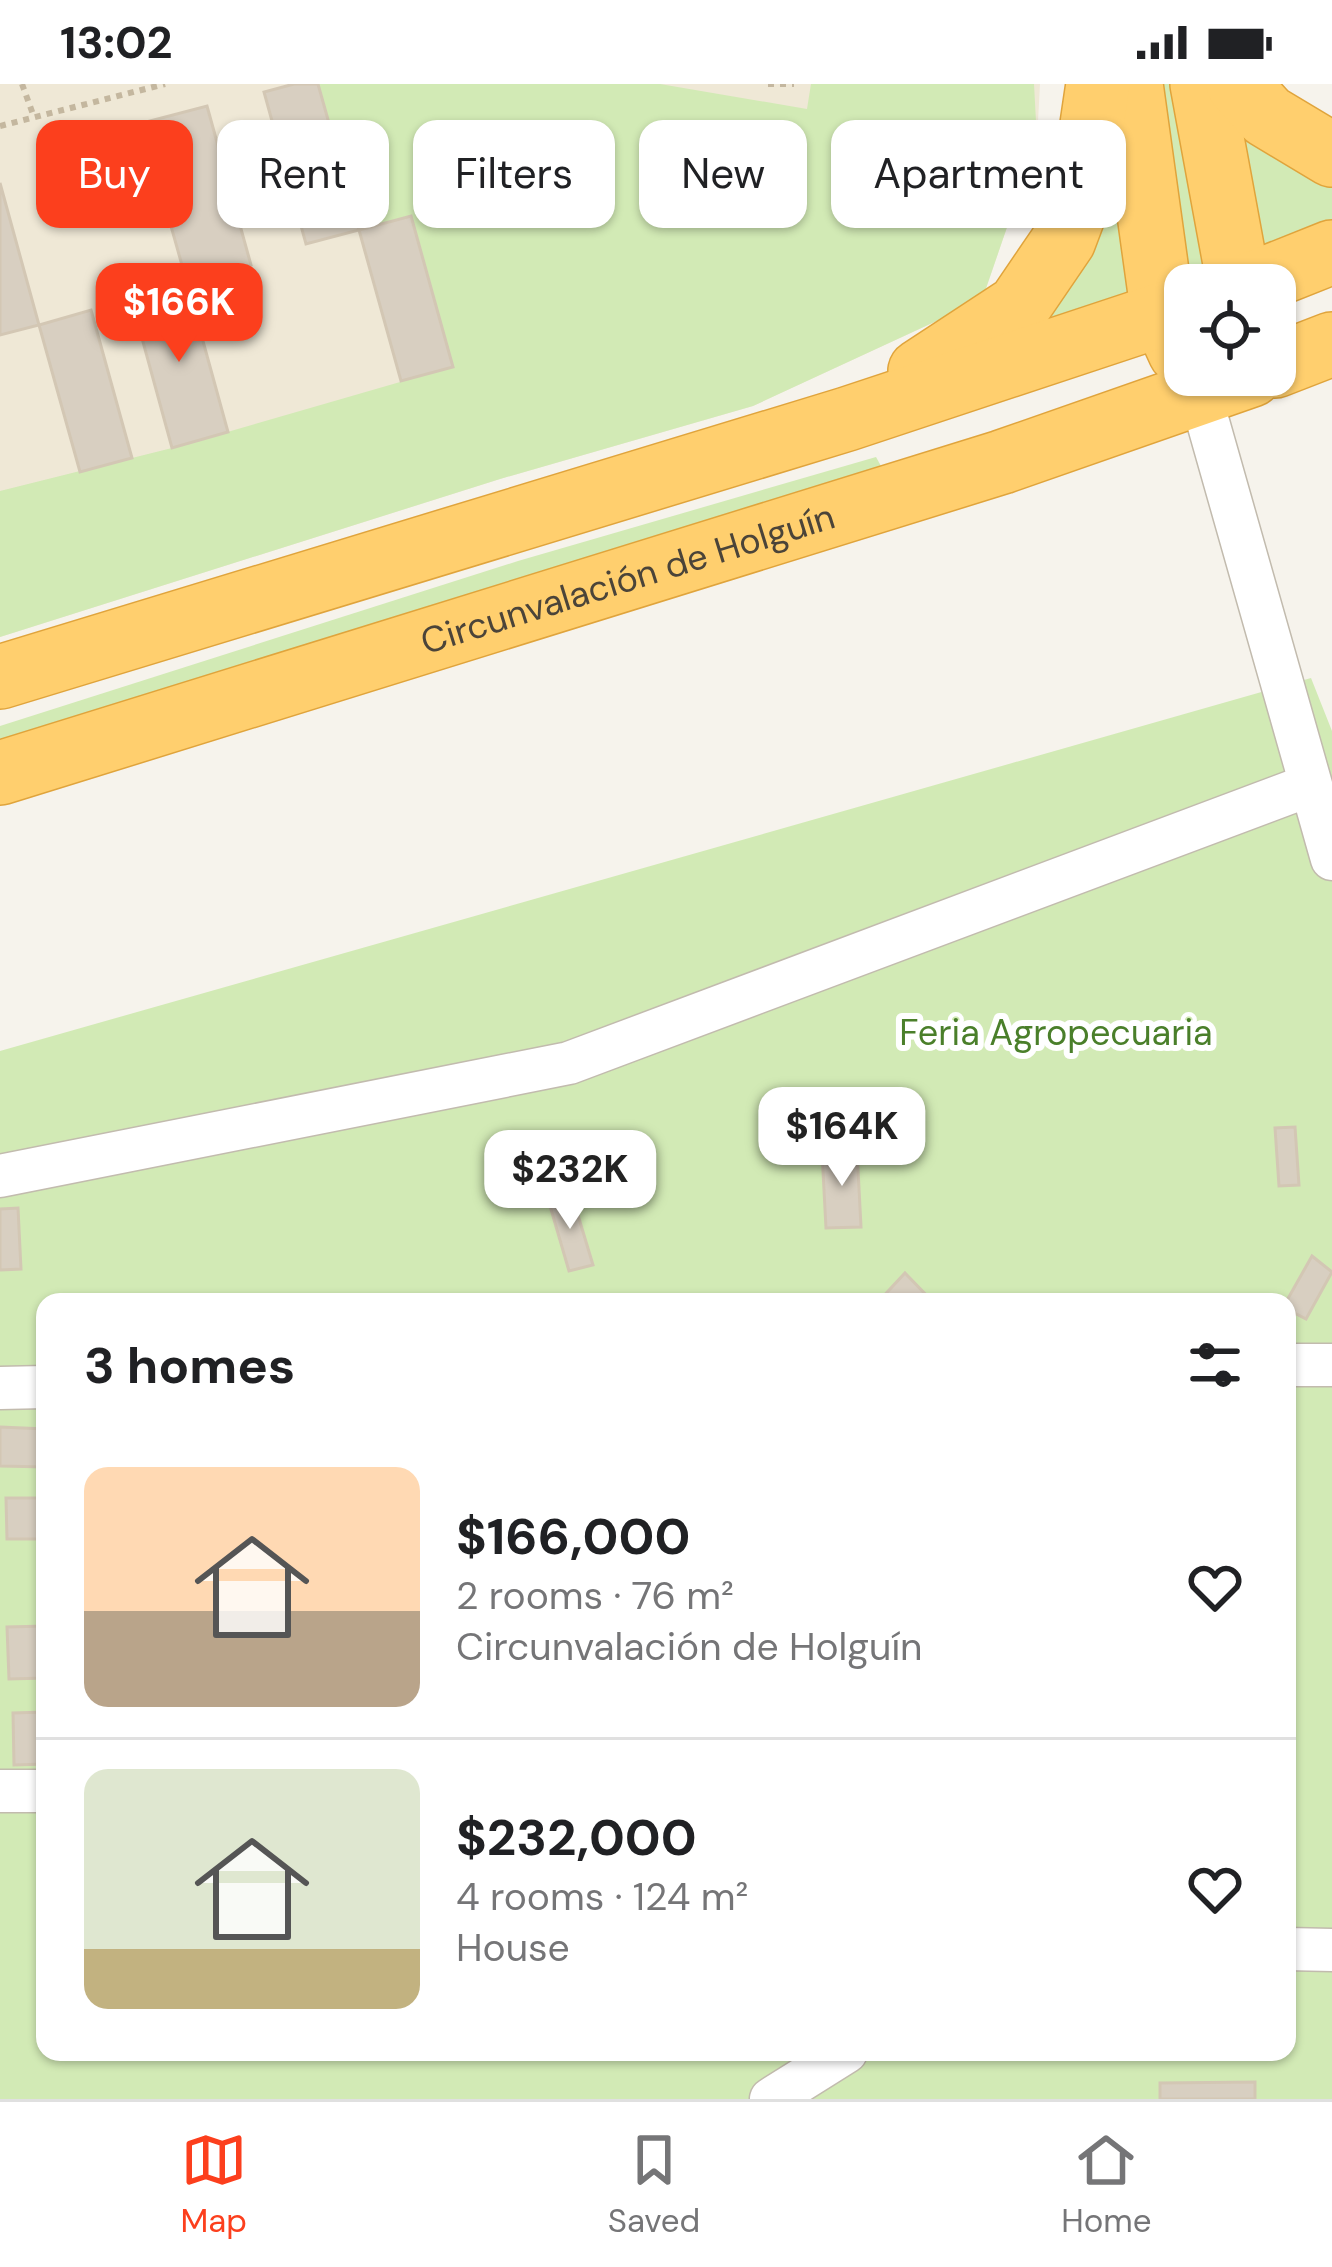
<!DOCTYPE html>
<html lang="en">
<head>
<meta charset="utf-8">
<style>
	body { margin:0; font-family:"DM Sans",sans-serif; background:#f6f6f6; color:#202124; height:100vh; display:flex; flex-direction:column; font-size:45px; white-space:nowrap }
	* { box-sizing:border-box; margin:0 }
	p { font-size:39px; color:#757577 }
	.icon { flex:none; width:66px; height:66px; fill:none; stroke:currentColor; stroke-width:2; stroke-linecap:round; stroke-linejoin:round }
	.map { position:relative; flex:1; overflow:hidden }
	.side { position:absolute; left:36px; top:1209px; width:1260px; height:768px; display:flex; flex-direction:column; background:#fff; border-radius:24px; box-shadow:0 3px 9px #0004 }
	.side>* { flex:none }
	.hud { position:absolute; left:36px; top:36px; width:1260px; height:108px; display:flex; gap:24px }
	.tools { position:absolute; left:1164px; top:180px; display:grid; gap:24px }
	.tools a { display:grid; place-items:center; width:132px; height:132px; border-radius:24px; background:#fff; box-shadow:0 3px 9px #0004; font-size:60px }
	.price { position:absolute; translate:-50% -102px; padding:0 27px; border-radius:24px; background:#fff; color:#222; font-size:39px; line-height:78px; filter:drop-shadow(0 3px 6px #0008) }
	.price::after { content:''; position:absolute; left:50%; top:72px; width:36px; height:27px; margin-left:-18px; background:inherit; clip-path:polygon(0 0,100% 0,50% 100%) }
	.price.active { background:#fc3f1d; color:#fff }
	ul { padding:0; list-style:none }
	li { display:flex; align-items:center; gap:36px; height:300px; padding:0 48px }
	li+li { border-top:3px solid #e0e0e0 }
	li span { display:grid; place-items:center; flex:none; width:336px; height:240px; border-radius:24px; color:#555 }
	li>.icon { margin-inline-start:auto }
	span .icon { width:144px; height:144px; fill:#fffc; stroke-width:1 }
	li b { font-size:51px }
	h2 { display:flex; justify-content:space-between; align-items:center; height:144px; padding:0 48px; font-size:51px }
	.chip { padding:0 42px; border-radius:24px; background:#fff; box-shadow:0 3px 9px #0004; font-size:42px; line-height:108px }
	.chip.active { background:#fc3f1d; color:#fff }
	.status { display:flex; justify-content:space-between; align-items:center; height:84px; padding:0 60px; background:#fff; direction:ltr }
	.status svg { height:33px; fill:currentColor }
	.dock { display:flex; justify-content:space-around; align-items:center; height:168px; border-top:3px solid #e0e0e0; background:#fff; font-size:33px; color:#757577 }
	.dock a { display:grid; justify-items:center; gap:6px }
	.dock .active { color:#fc3f1d }
	.map>svg:first-child { display:block }
	.education { fill:#efe8d6 }
	.green { fill:#d2eab5; fill-rule:evenodd }
	.building { fill:#d8cfc1; stroke:#d3c7b4; stroke-width:3 }
	.lines { fill:none; stroke-linecap:round; stroke-linejoin:round }
	.minor-casing { stroke:#c2bbae; stroke-width:45 }
	.highway-casing { stroke:#e0a43c; stroke-width:66 }
	.path { stroke:#c4b79f; stroke-width:6; stroke-dasharray:6 6; stroke-linecap:butt }
	.minor { stroke:#fff; stroke-width:42 }
	.highway { stroke:#ffcf6e; stroke-width:63 }
	.labels { text-anchor:middle; stroke-width:12; stroke-linejoin:round; paint-order:stroke }
	.street-label { font-size:36px; fill:#4b4439; stroke:#fff }
	.park-label { font-size:36px; fill:#4a7f2a; stroke:#fff }
</style>
</head>
<body>
<div class="status"><b>13:02</b><svg viewBox="0 0 49 12"><path d="M0 12V9h3v3zM5 12V6h3v6zM10 12V3h3v9zM15 12V0h3v12zM26 1h20v11H26zM47 4h2v5h-2z"/></svg></div>
<div class="map">
<svg width="1332" height="2015" viewBox="0 0 1332 2015">
	<rect width="100%" height="100%" fill="#f6f3ec"/>
	<!-- education -->
	<polygon class="education" points="0,0 1040,0 1037,56 982,216 753,322 500,395 0,553"/>
	<!-- green -->
	<g class="green">
		<polygon points="318,0 660,0 807,25 811,0 1034,0 1037,56 982,216 753,322 500,395 0,553 0,407 172,364 452,283 411,132 359,146"/>
		<polygon points="1155,0 1181,0 1215,188 1188,192"/>
		<polygon points="1232,0 1332,83 1332,158 1256,186"/>
		<path d="M1113,66l44,160 -118,18c48,-60 61,-104 74,-178z"/>
		<polygon points="876,373 886,391 0,664 0,642 518,477"/>
		<path d="M1311,594l21,53v1368h-1332v-1048zM45,1218h1242v750h-1242z"/>
	</g>
	<!-- building -->
	<g class="building">
		<polygon points="294,0 318,0 359,146 306,160 264,8"/>
		<polygon points="207,22 251,181 187,199 142,39"/>
		<polygon points="0,99 39,241 0,251"/>
		<polygon points="411,132 453,283 401,297 359,146"/>
		<polygon points="187,199 228,348 172,364 131,214"/>
		<polygon points="91,226 132,374 80,388 39,241"/>
		<polygon points="1295,1043 1299,1101 1279,1102 1275,1044"/>
		<polygon points="857,1066 861,1143 826,1144 822,1068"/>
		<polygon points="571,1108 593,1181 569,1187 548,1115"/>
		<polygon points="18,1124 21,1185 0,1186 0,1125"/>
		<polygon points="1312,1172 1332,1188 1306,1235 1287,1225 1286,1218"/>
		<polygon points="905,1189 933,1218 878,1218"/>
		<polygon points="0,1343 45,1345 45,1383 0,1382"/>
		<polygon points="6,1414 45,1414 45,1455 7,1455"/>
		<polygon points="45,1542 45,1594 9,1595 7,1543"/>
		<polygon points="45,1628 45,1680 14,1681 13,1629"/>
		<polygon points="1255,1998 1255,2015 1160,2015 1160,1999"/>
	</g>
	<g class="lines">
		<!-- minor casing -->
		<g class="minor-casing">
			<g id="minor">
				<polyline points="1200,310 1332,775"/>
				<polyline points="0,1092 569,979 1310,701"/>
				<polyline points="1287,1281 1332,1281"/>
				<polyline points="0,1304 45,1303"/>
				<polyline points="0,1707 45,1707"/>
				<polyline points="1287,1865 1332,1866"/>
				<polyline points="771,2015 846,1968"/>
			</g>
		</g>
		<!-- highway casing -->
		<g class="highway-casing">
			<g id="highway">
				<polyline points="1131,0 1163,231 1180,268"/>
				<polyline points="1202,0 1239,201"/>
				<polyline points="1238,0 1267,32 1332,71"/>
				<polyline points="1249,201 1332,168"/>
				<polyline points="1275,282 1332,260"/>
				<polyline points="920,287 1019,222 1064,156 1082,108 1098,0"/>
				<polyline points="0,593 847,335 1185,223"/>
				<path id="s1" d="M0,689l1002,-311 249,-87"/>
			</g>
		</g>
		<!-- path -->
		<g class="path">
			<polyline points="22,0 34,33"/>
			<polyline points="768,0 794,0"/>
			<polyline points="0,42 165,0"/>
		</g>
		<!-- minor -->
		<use href="#minor" class="minor"/>
		<!-- highway -->
		<use href="#highway" class="highway"/>
	</g>
	<g class="labels">
		<!-- street labels -->
		<g class="street-label">
			<text dy="13" stroke="none"><textPath href="#s1" startOffset="657">Circunvalación de Holguín</textPath></text>
		</g>
		<!-- park labels -->
		<g class="park-label">
			<text x="1056" y="961">Feria Agropecuaria</text>
		</g>
	</g>
</svg>
<div class="tools">
<a><svg class="icon" aria-label="locate" viewBox="0 0 24 24"><circle cx="12" cy="12" r="6"/><path d="M12 2v4M12 18v4M2 12h4M18 12h4"/></svg></a>
</div>
<b class="price active" style="left:179px;top:281px">$166K</b>
<b class="price" style="left:842px;top:1105px">$164K</b>
<b class="price" style="left:570px;top:1148px">$232K</b>
<div class="hud">
<a class="chip active">Buy</a>
<a class="chip">Rent</a>
<a class="chip">Filters</a>
<a class="chip">New</a>
<a class="chip">Apartment</a>
</div>
<section class="side">
<h2>3 homes<svg class="icon" aria-label="filters" viewBox="0 0 24 24"><path d="M4 7h16M4 17h16"/><circle cx="9" cy="7" r="2"/><circle cx="15" cy="17" r="2"/></svg></h2>
<ul>
<li><span style="background:linear-gradient(#ffd9b3 60%,#b9a48a 0)"><svg class="icon" aria-label="home" viewBox="0 0 24 24"><path d="M3 11l9-7 9 7M6 9v11h12V9"/></svg></span><div><b>$166,000</b><p>2 rooms · 76 m²</p><p>Circunvalación de Holguín</p></div><svg class="icon" aria-label="heart" viewBox="0 0 24 24"><path d="M12 20l-8-8c-3-5 5-10 8-4 3-6 11-1 8 4z"/></svg></li>
<li><span style="background:linear-gradient(#dfe7d0 75%,#c2b280 0)"><svg class="icon" aria-label="home" viewBox="0 0 24 24"><path d="M3 11l9-7 9 7M6 9v11h12V9"/></svg></span><div><b>$232,000</b><p>4 rooms · 124 m²</p><p>House</p></div><svg class="icon" aria-label="heart" viewBox="0 0 24 24"><path d="M12 20l-8-8c-3-5 5-10 8-4 3-6 11-1 8 4z"/></svg></li>
</ul>
</section>
</div>
<nav class="dock">
<a class="active"><svg class="icon" aria-label="map" viewBox="0 0 24 24"><path d="M3 6l6-2 6 2 6-2v14l-6 2-6-2-6 2zM9 4v14M15 6v14"/></svg>Map</a>
<a><svg class="icon" aria-label="saved" viewBox="0 0 24 24"><path d="M7 4h10v16l-5-4-5 4z"/></svg>Saved</a>
<a><svg class="icon" aria-label="home" viewBox="0 0 24 24"><path d="M3 11l9-7 9 7M6 9v11h12V9"/></svg>Home</a>
</nav>
</body>
</html>
